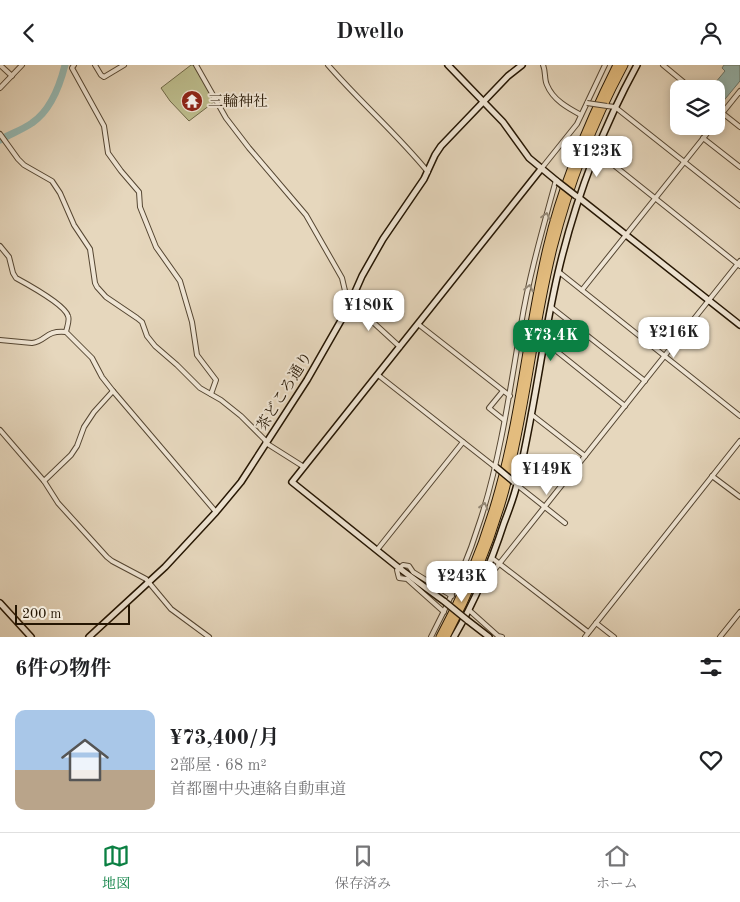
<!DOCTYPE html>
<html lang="ja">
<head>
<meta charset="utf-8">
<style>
	body { margin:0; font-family:"Old Standard TT","Noto Serif JP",serif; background:#f2f2f2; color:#202124; height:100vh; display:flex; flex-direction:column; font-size:19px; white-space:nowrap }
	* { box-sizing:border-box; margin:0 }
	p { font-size:16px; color:#757577 }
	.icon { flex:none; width:28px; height:28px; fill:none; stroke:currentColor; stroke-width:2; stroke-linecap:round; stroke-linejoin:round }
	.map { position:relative; height:572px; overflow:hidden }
	.details { display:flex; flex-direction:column; background:#fff; flex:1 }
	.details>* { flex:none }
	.tools { position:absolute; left:670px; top:15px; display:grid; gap:10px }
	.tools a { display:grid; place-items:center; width:55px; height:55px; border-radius:10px; background:#fff; box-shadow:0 2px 8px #0003; font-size:25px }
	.scale { position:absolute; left:15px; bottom:12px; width:115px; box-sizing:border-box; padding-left:5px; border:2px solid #251603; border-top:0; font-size:14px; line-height:18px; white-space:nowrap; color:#251603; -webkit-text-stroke:4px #efe5d4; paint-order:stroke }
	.price { position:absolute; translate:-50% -42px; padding:0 11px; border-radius:10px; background:#fff; color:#222; font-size:16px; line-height:32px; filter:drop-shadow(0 1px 2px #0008) }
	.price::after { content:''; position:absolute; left:50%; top:30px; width:15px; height:11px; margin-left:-8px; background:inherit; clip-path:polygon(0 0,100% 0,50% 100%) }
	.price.selected { background:#0b8043; color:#fff }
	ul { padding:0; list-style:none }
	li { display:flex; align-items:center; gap:15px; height:125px; padding:0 15px }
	li span { display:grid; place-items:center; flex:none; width:140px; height:100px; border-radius:10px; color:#555 }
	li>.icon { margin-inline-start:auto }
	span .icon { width:60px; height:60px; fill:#fffc; stroke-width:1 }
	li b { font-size:21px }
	h2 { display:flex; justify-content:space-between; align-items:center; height:60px; padding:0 15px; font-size:21px }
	header { display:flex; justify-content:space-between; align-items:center; height:65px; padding:0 15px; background:#fff; font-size:22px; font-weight:700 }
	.tab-bar { display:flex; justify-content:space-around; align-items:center; height:70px; border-top:1px solid #e0e0e0; background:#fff; font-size:14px; color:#757577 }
	.tab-bar a { display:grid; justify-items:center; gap:2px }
	.tab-bar .selected { color:#0b8043 }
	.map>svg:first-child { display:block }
	.green { fill:#bcbc8c; stroke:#706948 }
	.water { fill:#96b9b3; stroke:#69786d }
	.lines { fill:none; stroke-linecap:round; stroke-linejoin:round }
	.river { stroke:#96b9b3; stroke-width:7 }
	.street-casing { stroke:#554632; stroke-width:6 }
	.secondary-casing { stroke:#251603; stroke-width:8 }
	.highway-casing { stroke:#251603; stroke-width:9 }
	.street { stroke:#efe5d4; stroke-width:4 }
	.secondary { stroke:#efe5d4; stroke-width:5 }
	.highway { stroke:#e3bc7e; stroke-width:7 }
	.street-bridge-casing { stroke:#554632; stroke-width:6; stroke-linecap:butt }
	.secondary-bridge-casing { stroke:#251603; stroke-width:8; stroke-linecap:butt }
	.street-bridge { stroke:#efe5d4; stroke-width:4 }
	.secondary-bridge { stroke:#efe5d4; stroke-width:5 }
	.oneway { stroke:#948876 }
	.labels { text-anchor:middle; stroke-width:4; stroke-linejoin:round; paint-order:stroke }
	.poi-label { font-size:15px; fill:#251603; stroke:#efe5d4; text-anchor:start }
	.street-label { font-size:15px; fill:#251603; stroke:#efe5d4 }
</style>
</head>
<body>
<header><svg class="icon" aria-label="back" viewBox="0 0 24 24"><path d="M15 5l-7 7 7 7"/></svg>Dwello<svg class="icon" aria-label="person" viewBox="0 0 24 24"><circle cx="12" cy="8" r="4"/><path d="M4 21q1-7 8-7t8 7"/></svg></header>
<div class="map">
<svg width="740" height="572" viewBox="0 0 740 572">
	<rect width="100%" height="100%" fill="#e6d7bd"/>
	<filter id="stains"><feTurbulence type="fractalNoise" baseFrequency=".004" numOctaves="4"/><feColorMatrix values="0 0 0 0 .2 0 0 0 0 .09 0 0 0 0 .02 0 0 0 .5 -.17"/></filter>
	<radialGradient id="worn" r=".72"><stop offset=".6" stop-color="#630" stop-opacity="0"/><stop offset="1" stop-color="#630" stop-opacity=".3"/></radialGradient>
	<!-- green -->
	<polygon class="green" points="191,0 195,0 214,37 189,56 170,36 161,23"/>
	<!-- water -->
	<polygon class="water" points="724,0 740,0 740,16 721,39 716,35 716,24 710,24 725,6 722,3"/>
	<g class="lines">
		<!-- river -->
		<path class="river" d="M0,75c10,-6 22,-10 32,-17 18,-12 28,-38 33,-58"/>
		<!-- street casing -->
		<g class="street-casing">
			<g id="street">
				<polyline points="0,0 12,11"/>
				<polyline points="74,0 72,3 104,61 108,88 121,106 139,127 140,142 156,182 180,216 192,257 197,290 216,315 211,329"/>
				<polyline points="95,0 101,10 104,12 124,0"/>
				<polyline points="196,0 226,53 249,83 306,150 342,213 346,230 351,237 400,282"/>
				<path d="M328,0c32,37 69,69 100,107"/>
				<path d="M543,0c3,7 1,14 4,20 6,15 21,23 34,30"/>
				<polyline points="663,0 692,24"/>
				<polyline points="0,23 22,0"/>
				<polyline points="607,41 615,42 740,141"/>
				<polyline points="716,43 740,62"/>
				<polyline points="716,56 740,26"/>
				<polyline points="0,69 18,94 24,100 52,116 60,128 74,160 90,184 95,218 97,222 106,232 137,253 142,257 147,271 155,281 177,300 200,323 221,335 241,351 265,375 266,378 304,402"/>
				<polyline points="703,73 740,102"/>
				<polyline points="596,86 740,201"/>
				<polyline points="541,104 577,59 605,0"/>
				<path d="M0,181l9,11 4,16 3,5c11,6 49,27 52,38 2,4 -1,11 -2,16l26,26 10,19 11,14 103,121"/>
				<polyline points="559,207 740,351"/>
				<polyline points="582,225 713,61"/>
				<polyline points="551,242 645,316"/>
				<polyline points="418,259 510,331"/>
				<path d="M0,275l32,3c15,-2 13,-13 34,-11"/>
				<polyline points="544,276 625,341"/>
				<polyline points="378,310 495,402"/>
				<polyline points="503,326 489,343 504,355"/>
				<polyline points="531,349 585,391"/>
				<polyline points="0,365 44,416 58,438 107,492 112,496 146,514 171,544 209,572"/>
				<polyline points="712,411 740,432"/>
				<polyline points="44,416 71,390 77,381 84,362 94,347 113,326"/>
				<polyline points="517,420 565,458"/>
				<polyline points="377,485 463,377"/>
				<polyline points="492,493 588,567"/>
				<polyline points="480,523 740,196"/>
				<polyline points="469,545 498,571 502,572"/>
				<polyline points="444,547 407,514 399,513 397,505 403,500 409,501 413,507 452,531"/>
				<polyline points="596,558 614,572"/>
				<path d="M431,572c20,-38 37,-77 50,-119 20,-63 29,-129 40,-193 8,-49 22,-97 35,-145"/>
				<polyline points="585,572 740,376"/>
				<polyline points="720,572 740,547"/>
			</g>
		</g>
		<!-- secondary casing -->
		<g class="secondary-casing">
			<g id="secondary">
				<polyline points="448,0 503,57 529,93 558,117"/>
				<polyline points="578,132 740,260"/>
				<polyline points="445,537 399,503 292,417 541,104"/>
				<polyline points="0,538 31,572"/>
				<polyline points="467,555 489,572"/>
				<polyline points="89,572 165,502 216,447 241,417 307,315 347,245 362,211 383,174 424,114 435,90 441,81 508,11 522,0"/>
				<path d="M454,572c21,-36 37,-74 50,-114 5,-13 10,-26 13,-39 17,-70 25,-142 41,-211 17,-73 43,-142 79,-208"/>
			</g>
		</g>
		<!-- highway casing -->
		<g class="highway-casing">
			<g id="highway">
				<path d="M440,572c25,-46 45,-96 59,-147 22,-79 29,-162 48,-242 15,-64 41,-125 70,-183"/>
				<path d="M446,572c25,-47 45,-96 59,-147 21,-80 28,-162 48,-242 16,-63 40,-125 71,-183"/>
			</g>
		</g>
		<!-- street -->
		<use href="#street" class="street"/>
		<!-- secondary -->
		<use href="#secondary" class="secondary"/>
		<!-- highway -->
		<use href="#highway" class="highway"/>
		<!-- street-bridge casing -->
		<g class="street-bridge-casing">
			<g id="street-bridge">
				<polyline points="587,38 607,41"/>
				<polyline points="519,272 544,276"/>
			</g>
		</g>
		<!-- secondary-bridge casing -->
		<g class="secondary-bridge-casing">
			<g id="secondary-bridge">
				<polyline points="558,117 576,131"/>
				<polyline points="496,402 514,417"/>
				<polyline points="445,537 467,555"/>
			</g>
		</g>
		<!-- street-bridge -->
		<use href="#street-bridge" class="street-bridge"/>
		<!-- secondary-bridge -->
		<use href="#secondary-bridge" class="secondary-bridge"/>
	</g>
	<!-- one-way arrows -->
	<defs><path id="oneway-chevron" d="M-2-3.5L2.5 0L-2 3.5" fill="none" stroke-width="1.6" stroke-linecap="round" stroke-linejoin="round" transform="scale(1.25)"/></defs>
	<g class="oneway">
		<use href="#oneway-chevron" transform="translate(546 151) rotate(-75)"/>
		<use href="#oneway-chevron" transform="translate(529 223) rotate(-78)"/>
		<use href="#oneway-chevron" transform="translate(484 441) rotate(-76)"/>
	</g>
	<!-- icons -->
	<defs>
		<g id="temple-disc" transform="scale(1.125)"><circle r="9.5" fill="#8f2418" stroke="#efe5d4"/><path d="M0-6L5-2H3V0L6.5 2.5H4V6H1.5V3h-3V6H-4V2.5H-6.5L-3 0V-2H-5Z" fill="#fff"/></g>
	</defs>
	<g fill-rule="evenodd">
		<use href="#temple-disc" x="192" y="36"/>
	</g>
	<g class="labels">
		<!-- poi labels -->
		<g class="poi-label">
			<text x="208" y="41">三輪神社</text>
		</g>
		<!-- street labels -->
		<g class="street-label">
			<text transform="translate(284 326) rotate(-58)" y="5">茶どころ通り</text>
		</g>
	</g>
	<rect width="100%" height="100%" filter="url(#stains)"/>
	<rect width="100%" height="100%" fill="url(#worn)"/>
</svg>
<div class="tools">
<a><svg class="icon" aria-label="layers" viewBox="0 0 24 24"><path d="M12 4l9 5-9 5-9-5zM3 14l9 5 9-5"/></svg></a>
</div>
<div class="scale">200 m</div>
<b class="price" style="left:597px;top:113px">¥123K</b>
<b class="price" style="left:369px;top:267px">¥180K</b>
<b class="price" style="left:674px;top:294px">¥216K</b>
<b class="price selected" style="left:551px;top:297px">¥73.4K</b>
<b class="price" style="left:547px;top:431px">¥149K</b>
<b class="price" style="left:462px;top:538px">¥243K</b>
</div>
<section class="details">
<h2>6件の物件<svg class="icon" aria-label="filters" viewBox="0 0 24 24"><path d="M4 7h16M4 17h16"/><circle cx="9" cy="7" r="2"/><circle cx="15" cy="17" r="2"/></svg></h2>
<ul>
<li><span style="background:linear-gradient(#a9c7e8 60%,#b9a48a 0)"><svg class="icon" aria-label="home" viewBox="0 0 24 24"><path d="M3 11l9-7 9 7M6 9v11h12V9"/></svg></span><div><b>¥73,400/月</b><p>2部屋 · 68 m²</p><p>首都圏中央連絡自動車道</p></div><svg class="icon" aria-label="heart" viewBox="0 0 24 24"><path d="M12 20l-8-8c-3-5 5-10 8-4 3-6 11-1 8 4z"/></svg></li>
</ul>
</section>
<nav class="tab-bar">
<a class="selected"><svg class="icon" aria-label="map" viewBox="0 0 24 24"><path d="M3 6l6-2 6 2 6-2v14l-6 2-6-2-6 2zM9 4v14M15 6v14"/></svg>地図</a>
<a><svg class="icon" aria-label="saved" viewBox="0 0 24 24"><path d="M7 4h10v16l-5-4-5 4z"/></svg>保存済み</a>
<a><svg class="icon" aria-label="home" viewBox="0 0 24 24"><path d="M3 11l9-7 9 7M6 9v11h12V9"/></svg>ホーム</a>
</nav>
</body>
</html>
